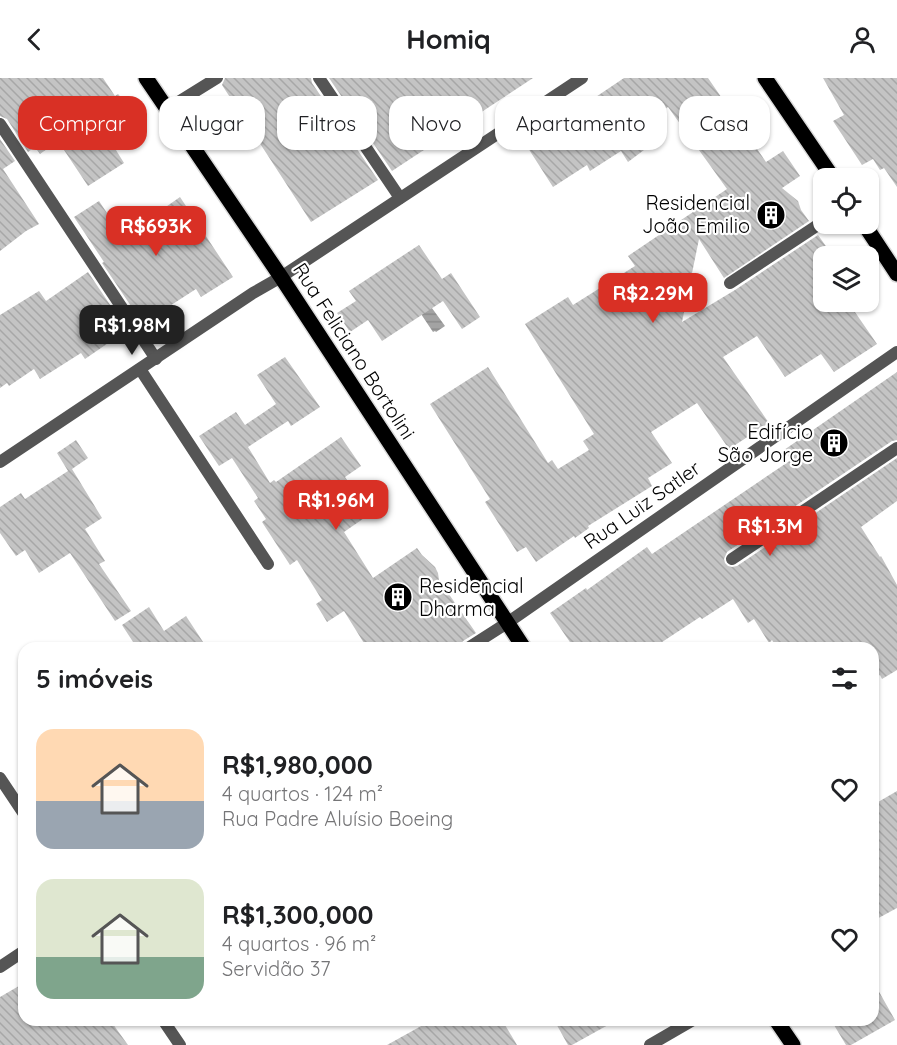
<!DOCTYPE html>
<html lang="pt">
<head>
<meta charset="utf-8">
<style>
	body { margin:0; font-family:Quicksand,sans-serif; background:#f6f6f6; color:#202124; height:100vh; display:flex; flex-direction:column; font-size:22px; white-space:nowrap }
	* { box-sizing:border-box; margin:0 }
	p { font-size:20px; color:#757577 }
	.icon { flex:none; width:33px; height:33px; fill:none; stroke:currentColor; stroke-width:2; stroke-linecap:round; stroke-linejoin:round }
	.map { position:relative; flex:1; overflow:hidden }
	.drawer { position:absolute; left:18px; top:564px; width:861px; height:384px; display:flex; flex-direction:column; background:#fff; border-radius:18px; box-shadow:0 2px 4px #0004 }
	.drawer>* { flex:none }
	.hud { position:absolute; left:18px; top:18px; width:861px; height:54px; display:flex; gap:12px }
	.fabs { position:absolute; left:813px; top:90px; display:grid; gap:12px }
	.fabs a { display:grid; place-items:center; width:66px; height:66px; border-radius:12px; background:#fff; box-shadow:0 2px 4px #0004; font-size:30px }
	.price { position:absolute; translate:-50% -51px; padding:0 14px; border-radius:12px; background:#d93025; color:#fff; font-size:20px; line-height:39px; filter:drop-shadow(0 2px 3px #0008) }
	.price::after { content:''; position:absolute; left:50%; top:36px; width:18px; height:14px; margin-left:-9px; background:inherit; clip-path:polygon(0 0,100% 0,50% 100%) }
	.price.active { background:#222; color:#fff }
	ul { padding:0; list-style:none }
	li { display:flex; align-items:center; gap:18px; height:150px; padding:0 18px }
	li span { display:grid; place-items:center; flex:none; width:168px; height:120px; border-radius:18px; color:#555 }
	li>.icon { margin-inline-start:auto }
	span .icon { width:72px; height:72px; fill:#fffc; stroke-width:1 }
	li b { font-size:26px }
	h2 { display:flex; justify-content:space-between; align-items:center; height:72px; padding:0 18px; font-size:26px }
	.chip { padding:0 21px; border-radius:18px; background:#fff; box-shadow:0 2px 4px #0004; font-size:21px; line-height:54px }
	.chip.active { background:#d93025; color:#fff }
	header { display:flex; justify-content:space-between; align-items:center; height:78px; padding:0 18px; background:#fff; font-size:27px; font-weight:700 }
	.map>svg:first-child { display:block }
	.water { fill:url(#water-rules) }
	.building { fill:url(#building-back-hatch) }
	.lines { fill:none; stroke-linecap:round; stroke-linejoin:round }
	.primary-casing { stroke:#dbdbdb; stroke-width:18 }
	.service { stroke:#555; stroke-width:12 }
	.minor { stroke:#555; stroke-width:12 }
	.tertiary { stroke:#555; stroke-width:12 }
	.primary { stroke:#000; stroke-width:15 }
	.labels { text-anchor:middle; stroke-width:4.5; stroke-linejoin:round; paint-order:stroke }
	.poi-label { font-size:20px; fill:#000; stroke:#fff; text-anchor:end }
	.street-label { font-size:20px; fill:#000; stroke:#fff }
</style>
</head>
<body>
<header><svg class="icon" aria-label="back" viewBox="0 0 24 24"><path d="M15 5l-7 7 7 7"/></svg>Homiq<svg class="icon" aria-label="person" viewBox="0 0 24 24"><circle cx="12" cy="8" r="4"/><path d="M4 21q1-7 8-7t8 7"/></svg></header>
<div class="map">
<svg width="897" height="967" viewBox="0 0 897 967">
	<defs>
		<pattern id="water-rules" width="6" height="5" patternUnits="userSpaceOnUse" patternTransform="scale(1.5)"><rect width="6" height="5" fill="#a3a3a3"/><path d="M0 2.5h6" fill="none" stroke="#8b8b8b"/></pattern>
		<pattern id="building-back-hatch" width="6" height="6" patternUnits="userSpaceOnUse" patternTransform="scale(1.5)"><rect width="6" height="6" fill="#c4c4c4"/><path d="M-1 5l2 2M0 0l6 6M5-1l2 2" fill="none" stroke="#a7a7a7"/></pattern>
	</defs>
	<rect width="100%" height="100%" fill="#fff"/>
	<!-- water -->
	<polygon class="water" points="429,226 445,248 436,254 435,253 433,254 419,233"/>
	<!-- building -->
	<g class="building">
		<polygon points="0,0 103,0 115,18 118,16 125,24 133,38 106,56 124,85 88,108 58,63 40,76 35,69 28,74 7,41 0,38"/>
		<polygon points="225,0 311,0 312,5 378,102 311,144 222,7"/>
		<polygon points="329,0 533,0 392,93"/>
		<polygon points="624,0 708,0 766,84 783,73 800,98 782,110 798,123 801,132 809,143 724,200 699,161 682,244 735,212 818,157 833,178 824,178 824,224 848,224 877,266 834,294 821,276 785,299 757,258 723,279 769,345 729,371 697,325 651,354 672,385 648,400 652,408 588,448 589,450 575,460 574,458 536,484 526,469 517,474 485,424 490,421 430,326 488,289 548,385 552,382 558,391 589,372 583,363 594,356 525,246 568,219 573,227 635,188 628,178 727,111 668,29 636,51 648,69 628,84 621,73 590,93 587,87 553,109 528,70 569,44 566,39"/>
		<polygon points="823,0 897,0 897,109 884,90 880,92 873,81 862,87 833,43 844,37"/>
		<polygon points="0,61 15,83 3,91 39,146 26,153 0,173"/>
		<polygon points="180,119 233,199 201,219 196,211 148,242 146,240 141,243 102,185 104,184 74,139 99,123 123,159"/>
		<polygon points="419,167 442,201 451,195 480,239 462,251 443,223 382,263 368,242 350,254 337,235 356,223 349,213"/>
		<polygon points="88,194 127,252 85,281 81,275 40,301 34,291 9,308 7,305 0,310 0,237 39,213 46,223"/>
		<polygon points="285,279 320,329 291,348 288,343 248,369 270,405 274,402 276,404 341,359 361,388 345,399 370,436 344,454 373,500 417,470 422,477 435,489 438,495 439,502 476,555 463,563 460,570 367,570 344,533 327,544 316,526 322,522 297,482 290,487 262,444 266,441 254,423 258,420 232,380 219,388 199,358 236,334 245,347 276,326 257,297"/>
		<polygon points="897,294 897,362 892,363 727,474 724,481 725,485 728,488 732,489 737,488 897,380 897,423 861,449 880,479 881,478 897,507 897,592 882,601 880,597 873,601 873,570 777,570 772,562 769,565 754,541 748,545 733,521 702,541 700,539 653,570 574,570 550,535 586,510 587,512 647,469 652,476 791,382 784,372"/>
		<polygon points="76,362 88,380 72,391 102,440 85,451 105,483 99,486 131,533 115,543 70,475 39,495 25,472 16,478 0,455 0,429 21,415 25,421 68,393 57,375"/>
		<polygon points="149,529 164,553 186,538 207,570 137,570 122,547"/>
		<polygon points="897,713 897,830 873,843 873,727"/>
		<polygon points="873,903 895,942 851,967 846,967 831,942 873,942"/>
		<polygon points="24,905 24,942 110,942 128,967 0,967 0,919"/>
		<polygon points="432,942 502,942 517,967 387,967"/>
		<polygon points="554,942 617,942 572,967 568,967"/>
	</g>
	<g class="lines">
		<!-- primary casing -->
		<g class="primary-casing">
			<g id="primary">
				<polyline points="146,0 281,199 524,570"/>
				<polyline points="765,0 833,100"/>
				<polyline points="864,146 897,196"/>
				<polyline points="776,942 793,967"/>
			</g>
		</g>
		<!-- service -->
		<g class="service">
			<polyline points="319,0 400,120"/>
			<polyline points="167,31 217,0"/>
		</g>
		<!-- minor -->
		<g class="minor">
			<polyline points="0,46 156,281"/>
			<polyline points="730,205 824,143"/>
			<polyline points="140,291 268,486"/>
			<polyline points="0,384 253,215 281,199"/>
			<polyline points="732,481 897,370"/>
			<polyline points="468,570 507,545 897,274"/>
			<polyline points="0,700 24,736"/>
			<polyline points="0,889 24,873"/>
			<polyline points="163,942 180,967"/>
			<polyline points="650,967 693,942"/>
		</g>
		<!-- tertiary -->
		<polyline class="tertiary" points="281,199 582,0"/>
		<!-- primary -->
		<use href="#primary" class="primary"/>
	</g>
	<!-- icons -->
	<defs>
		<g id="building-disc" transform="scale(1.5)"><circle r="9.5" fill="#000" stroke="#fff"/><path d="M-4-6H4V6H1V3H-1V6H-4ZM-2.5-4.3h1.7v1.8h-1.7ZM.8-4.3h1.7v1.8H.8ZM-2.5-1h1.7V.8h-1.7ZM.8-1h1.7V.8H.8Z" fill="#fff"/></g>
	</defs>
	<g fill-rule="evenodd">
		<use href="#building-disc" x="771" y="137"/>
		<use href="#building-disc" x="834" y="365"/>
		<use href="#building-disc" x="398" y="519"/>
	</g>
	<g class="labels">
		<!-- poi labels -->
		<g class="poi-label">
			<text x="750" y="132">Residencial<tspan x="750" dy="23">João Emilio</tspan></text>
			<text x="813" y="361">Edifício<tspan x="813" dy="23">São Jorge</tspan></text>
			<text x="419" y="515" text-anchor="start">Residencial<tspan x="419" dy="23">Dharma</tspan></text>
		</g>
		<!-- street labels -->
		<g class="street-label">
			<text transform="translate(354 273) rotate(57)" y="7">Rua Feliciano Bortolini</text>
			<text transform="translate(642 427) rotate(-35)" y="7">Rua Luiz Satler</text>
		</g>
	</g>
</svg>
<div class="fabs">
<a><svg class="icon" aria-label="locate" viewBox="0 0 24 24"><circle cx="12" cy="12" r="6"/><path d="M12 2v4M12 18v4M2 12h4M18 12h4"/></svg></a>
<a><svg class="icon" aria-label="layers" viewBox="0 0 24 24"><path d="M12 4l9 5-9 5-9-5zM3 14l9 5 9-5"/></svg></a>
</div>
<b class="price" style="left:156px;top:179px">R$693K</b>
<b class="price" style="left:653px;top:246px">R$2.29M</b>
<b class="price active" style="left:132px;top:278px">R$1.98M</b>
<b class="price" style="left:336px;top:453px">R$1.96M</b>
<b class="price" style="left:770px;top:479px">R$1.3M</b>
<div class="hud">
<a class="chip active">Comprar</a>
<a class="chip">Alugar</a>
<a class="chip">Filtros</a>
<a class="chip">Novo</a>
<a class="chip">Apartamento</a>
<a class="chip">Casa</a>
</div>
<section class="drawer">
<h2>5 imóveis<svg class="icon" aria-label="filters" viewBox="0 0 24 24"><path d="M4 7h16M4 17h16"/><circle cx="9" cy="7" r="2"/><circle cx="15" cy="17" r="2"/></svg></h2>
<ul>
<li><span style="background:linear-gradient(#ffd9b3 60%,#9aa5b1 0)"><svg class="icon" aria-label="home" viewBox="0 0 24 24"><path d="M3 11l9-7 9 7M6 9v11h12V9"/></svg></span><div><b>R$1,980,000</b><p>4 quartos · 124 m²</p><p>Rua Padre Aluísio Boeing</p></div><svg class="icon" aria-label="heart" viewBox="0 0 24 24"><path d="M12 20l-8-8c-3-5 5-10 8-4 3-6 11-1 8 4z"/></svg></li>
<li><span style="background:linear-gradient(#dfe7d0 65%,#7fa58c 0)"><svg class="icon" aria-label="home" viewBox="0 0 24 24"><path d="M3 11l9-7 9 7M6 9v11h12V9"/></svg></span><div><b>R$1,300,000</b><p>4 quartos · 96 m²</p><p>Servidão 37</p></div><svg class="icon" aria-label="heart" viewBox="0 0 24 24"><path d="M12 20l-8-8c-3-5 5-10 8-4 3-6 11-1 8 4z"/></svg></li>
</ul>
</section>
</div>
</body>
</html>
